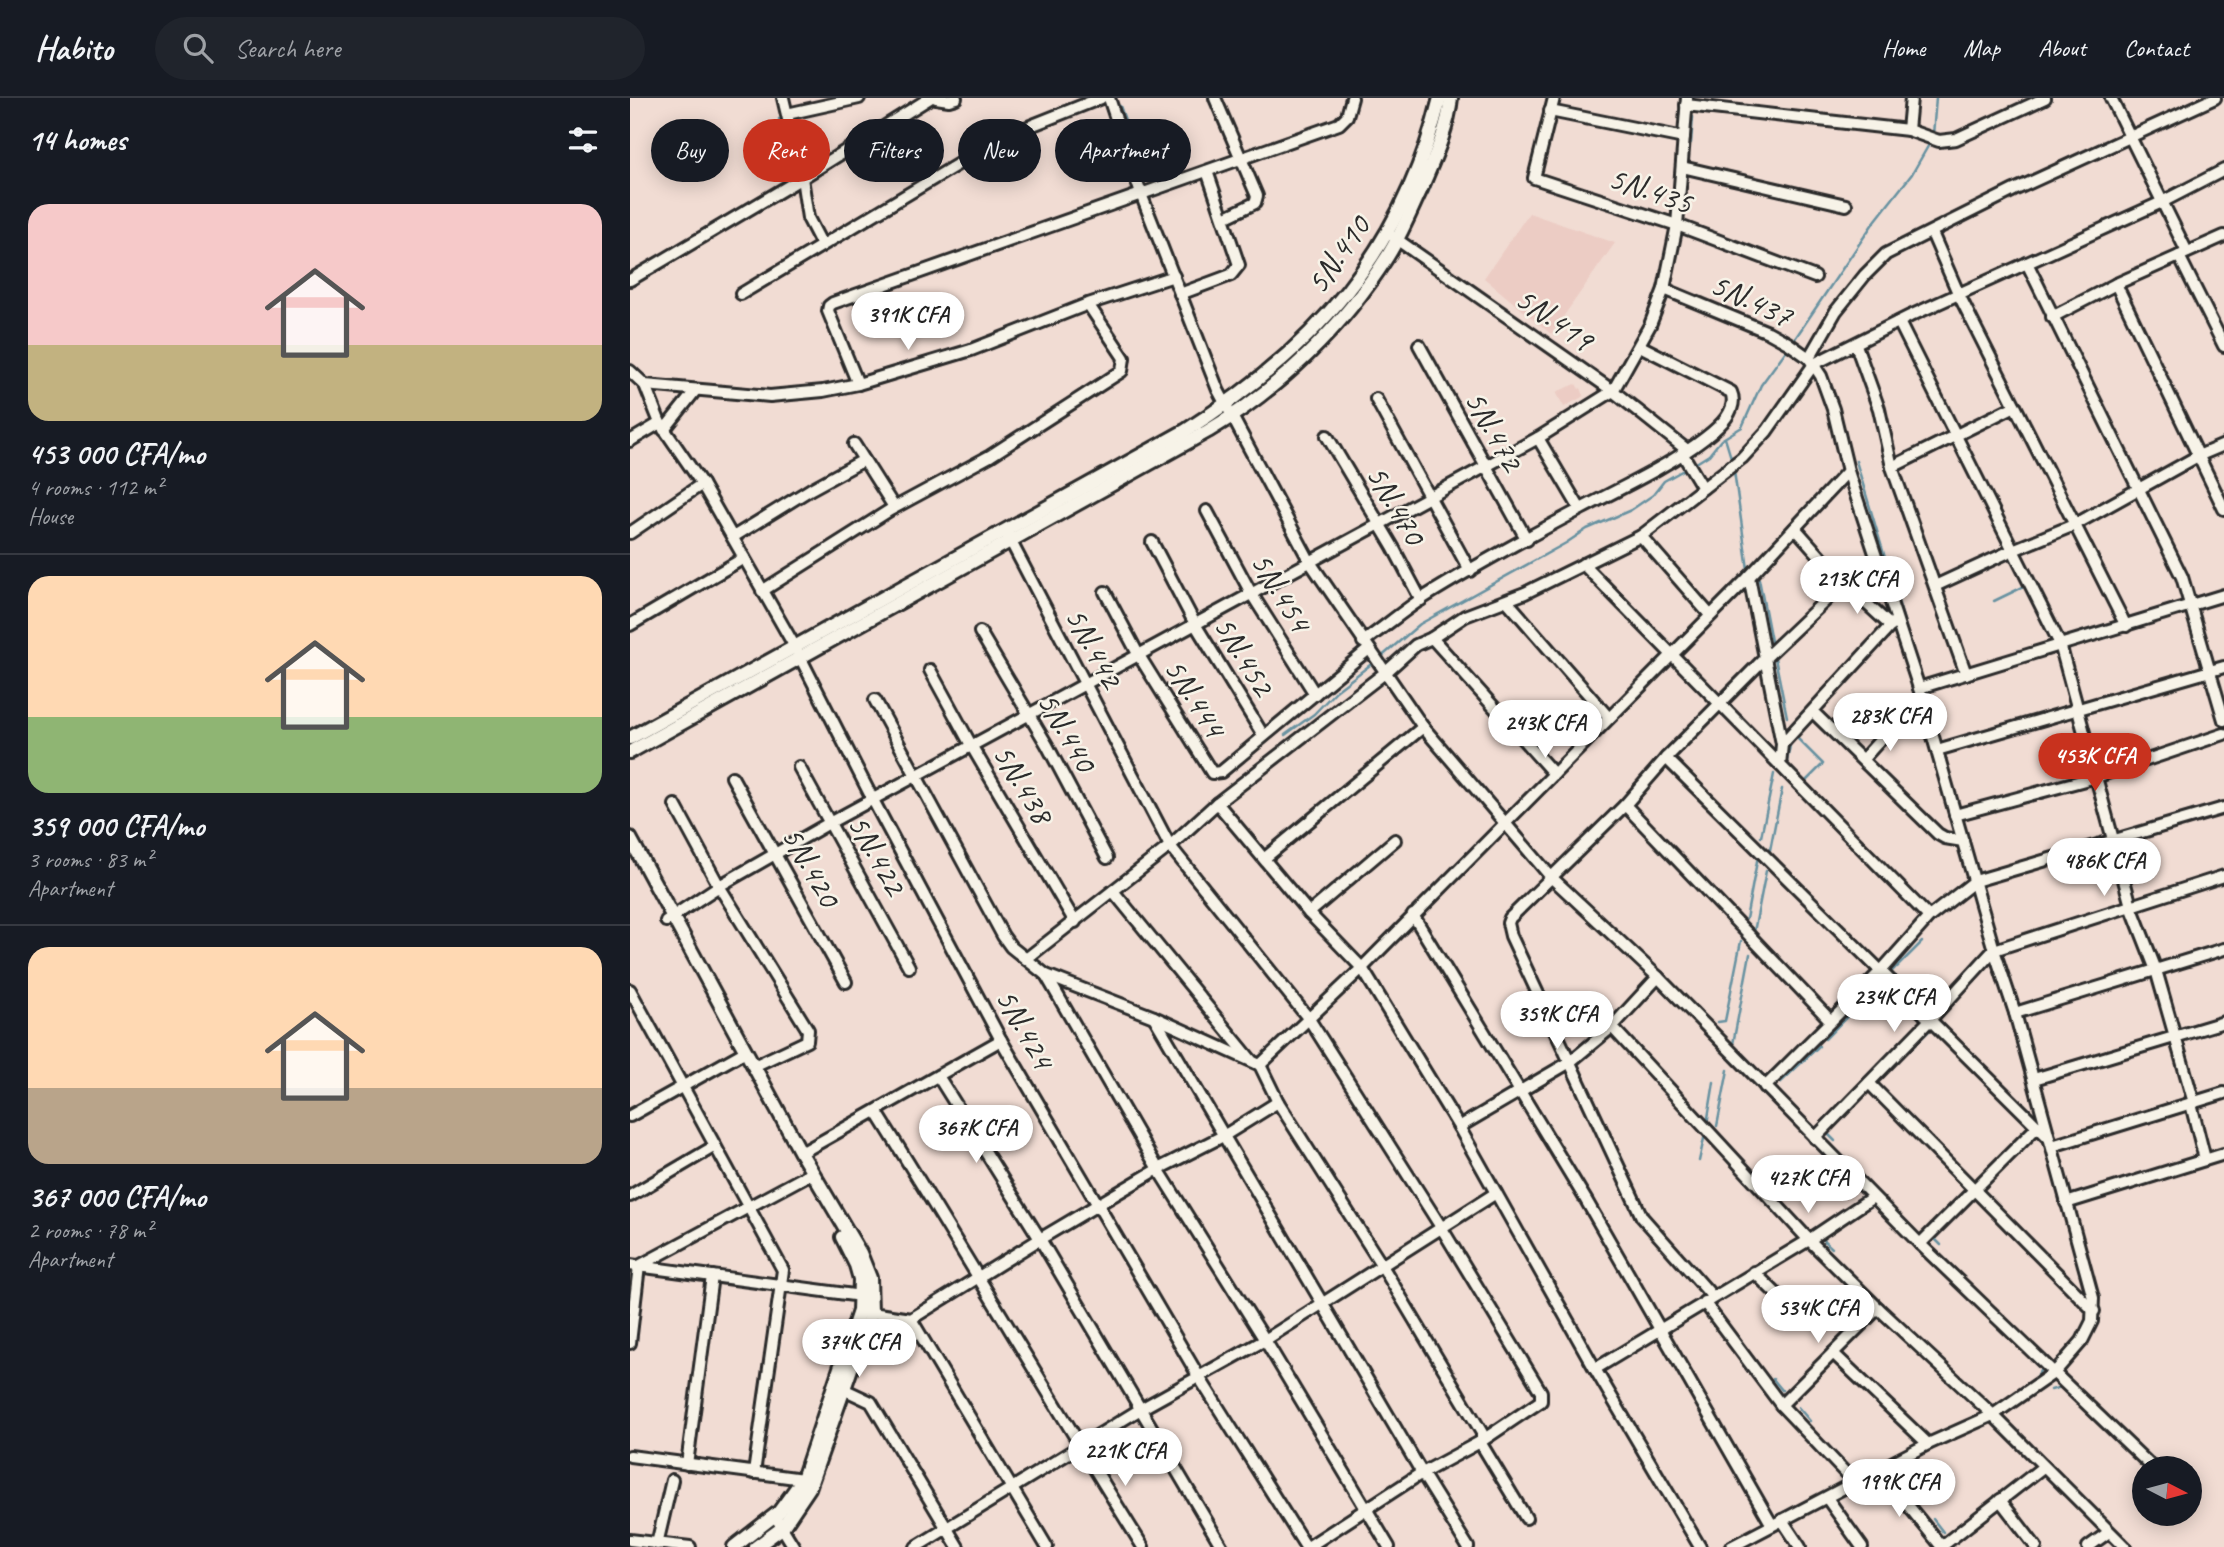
<!DOCTYPE html>
<html lang="en">
<head>
<meta charset="utf-8">
<style>
	body { margin:0; font-family:Caveat,sans-serif; background:#20242c; color:#f1f3f6; height:100vh; display:flex; flex-direction:column; font-size:26px; white-space:nowrap }
	* { box-sizing:border-box; margin:0 }
	p { font-size:23px; color:#9ea1a6 }
	.icon { flex:none; width:38px; height:38px; fill:none; stroke:currentColor; stroke-width:2; stroke-linecap:round; stroke-linejoin:round }
	.map { position:relative; flex:1; overflow:hidden }
	.panel { display:flex; flex-direction:column; background:#171b24; width:630px }
	.panel>* { flex:none }
	.guide { position:absolute; left:21px; top:21px; width:665px; height:63px; display:flex; gap:14px }
	.needle { width:46px; rotate:96deg }
	.fabs { position:absolute; left:1502px; top:1358px; display:grid; gap:14px }
	.fabs a { display:grid; place-items:center; width:70px; height:70px; border-radius:50%; background:#171b24; box-shadow:0 4px 18px #0003; font-size:35px }
	.price { position:absolute; translate:-50% -60px; padding:0 16px; border-radius:24px; background:#fff; color:#222; font-size:23px; line-height:46px; filter:drop-shadow(0 2px 4px #0008) }
	.price::after { content:''; position:absolute; left:50%; top:42px; width:21px; height:16px; margin-left:-10px; background:inherit; clip-path:polygon(0 0,100% 0,50% 100%) }
	.price.on { background:#c8321e; color:#fff }
	ul { padding:0; list-style:none }
	li { display:grid; align-content:center; gap:14px; height:371px; padding:0 28px }
	li+li { border-top:2px solid #363941 }
	li span { display:grid; place-items:center; height:217px; border-radius:21px; color:#555 }
	li>.icon { margin-inline-start:auto }
	span .icon { width:126px; height:126px; fill:#fffc; stroke-width:1 }
	li b { font-size:30px }
	h2 { display:flex; justify-content:space-between; align-items:center; height:84px; padding:0 28px; font-size:30px }
	.chip { padding:0 24px; border-radius:32px; background:#171b24; box-shadow:0 4px 18px #0003; font-size:24px; line-height:63px }
	.chip.on { background:#c8321e; color:#fff }
	header { display:flex; align-items:center; gap:42px; box-sizing:border-box; height:98px; padding:0 35px; background:#171b24; border-bottom:2px solid #363941 }
	header strong { font-size:33px }
	nav { display:flex; gap:38px; margin-inline-start:auto; font-size:24px }
	.search { width:490px; height:63px; background:#20242c; display:flex; align-items:center; gap:18px; box-sizing:border-box; padding:0 24px; border-radius:38px; color:#9ea1a6; font-size:26px }
	main { display:flex; flex:1; min-height:0 }
	.map>svg:first-child { display:block }
	.built { fill:#ecccc4 }
	.lines { fill:none; stroke-linecap:round; stroke-linejoin:round }
	.stream { stroke:#6792a1; stroke-width:2.5 }
	.minor-casing { stroke:#2b2b2b; stroke-width:16 }
	.major-casing { stroke:#2b2b2b; stroke-width:18 }
	.minor { stroke:#f7f3e8; stroke-width:10 }
	.major { stroke:#f7f3e8; stroke-width:12 }
	.labels { text-anchor:middle; stroke-width:5; stroke-linejoin:round; paint-order:stroke }
	.street-label { font-size:33px; fill:#2b2b2b; stroke:#f7f3e8 }
</style>
</head>
<body>
<header>
<strong>Habito</strong>
<div class="search"><svg class="icon" aria-label="search" viewBox="0 0 24 24"><circle cx="10" cy="10" r="6"/><path d="M15 15l6 6"/></svg>Search here</div>
<nav><a>Home</a><a>Map</a><a>About</a><a>Contact</a></nav>
</header>
<main>
<section class="panel">
<h2>14 homes<svg class="icon" aria-label="filters" viewBox="0 0 24 24"><path d="M4 7h16M4 17h16"/><circle cx="9" cy="7" r="2"/><circle cx="15" cy="17" r="2"/></svg></h2>
<ul>
<li><span style="background:linear-gradient(#f6c9c9 65%,#c2b280 0)"><svg class="icon" aria-label="home" viewBox="0 0 24 24"><path d="M3 11l9-7 9 7M6 9v11h12V9"/></svg></span><div><b>453 000 CFA/mo</b><p>4 rooms · 112 m²</p><p>House</p></div></li>
<li><span style="background:linear-gradient(#ffd9b3 65%,#8fb573 0)"><svg class="icon" aria-label="home" viewBox="0 0 24 24"><path d="M3 11l9-7 9 7M6 9v11h12V9"/></svg></span><div><b>359 000 CFA/mo</b><p>3 rooms · 83 m²</p><p>Apartment</p></div></li>
<li><span style="background:linear-gradient(#ffd9b3 65%,#b9a48a 0)"><svg class="icon" aria-label="home" viewBox="0 0 24 24"><path d="M3 11l9-7 9 7M6 9v11h12V9"/></svg></span><div><b>367 000 CFA/mo</b><p>2 rooms · 78 m²</p><p>Apartment</p></div></li>
</ul>
</section>
<div class="map">
<svg width="1594" height="1449" viewBox="0 0 1594 1449">
	<rect width="100%" height="100%" fill="#f1dcd3"/>
	<filter id="ink" filterUnits="userSpaceOnUse"><feTurbulence type="fractalNoise" baseFrequency=".0143" numOctaves="2"/><feDisplacementMap in="SourceGraphic" scale="14" xChannelSelector="R" yChannelSelector="G"/><feConvolveMatrix kernelMatrix="1 2 1 2 8 2 1 2 1" color-interpolation-filters="sRGB"/></filter>
	<g filter="url(#ink)">
		<!-- built -->
		<g class="built">
			<polygon points="899,115 985,145 921,236 854,180"/>
			<polygon points="946,286 949,291 951,290 954,298 934,309 926,294"/>
		</g>
		<g class="lines">
			<!-- stream -->
			<g class="stream">
				<polyline points="490,8 502,42"/>
				<polyline points="149,21 151,31"/>
				<polyline points="1303,37 1306,0"/>
				<polyline points="152,39 155,50"/>
				<polyline points="1061,45 1063,19"/>
				<polyline points="506,53 508,59"/>
				<polyline points="509,63 516,82"/>
				<polyline points="620,64 703,34"/>
				<polyline points="581,77 605,69"/>
				<polyline points="533,95 569,81"/>
				<polyline points="798,95 817,45"/>
				<polyline points="1162,245 1242,127 1282,76 1301,43"/>
				<polyline points="1095,340 1102,363"/>
				<polyline points="1226,363 1292,583"/>
				<polyline points="1063,367 1079,357 1091,342 1112,329 1131,287 1158,250"/>
				<polyline points="1104,373 1118,471"/>
				<polyline points="1129,481 1141,543"/>
				<polyline points="1364,503 1393,489"/>
				<polyline points="750,560 790,526 936,445 957,431 1001,412 1023,397 1034,383 1057,370"/>
				<polyline points="1145,560 1157,619"/>
				<polyline points="1277,568 1286,599"/>
				<polyline points="1290,614 1292,621"/>
				<polyline points="1306,630 1311,647"/>
				<polyline points="655,637 684,616 706,593 744,564"/>
				<polyline points="1165,638 1193,666 1173,686"/>
				<polyline points="1156,669 1161,642"/>
				<polyline points="1131,739 1144,676"/>
				<polyline points="1140,752 1152,691"/>
				<polyline points="1116,821 1128,758"/>
				<polyline points="1124,834 1136,773"/>
				<polyline points="1267,869 1292,844"/>
				<polyline points="1265,870 1261,874 1301,915"/>
				<polyline points="1088,924 1095,923 1111,843"/>
				<polyline points="1195,941 1252,883 1256,883"/>
				<polyline points="1328,942 1363,977"/>
				<polyline points="1103,946 1120,856"/>
				<polyline points="1254,977 1301,931"/>
				<polyline points="1150,985 1189,948"/>
				<polyline points="1372,986 1395,1009"/>
				<polyline points="1077,1026 1084,984"/>
				<polyline points="1087,1028 1098,972"/>
				<polyline points="1197,1035 1205,1043"/>
				<polyline points="1400,1044 1405,1038 1412,1038"/>
				<polyline points="1069,1063 1075,1036"/>
				<polyline points="1196,1137 1208,1130"/>
				<polyline points="1192,1141 1202,1150"/>
				<polyline points="1305,1141 1311,1147"/>
				<polyline points="1214,1251 1224,1241"/>
				<polyline points="1406,1266 1412,1272"/>
				<polyline points="1189,1277 1198,1268"/>
				<polyline points="1406,1280 1411,1271"/>
				<polyline points="1143,1281 1152,1292"/>
				<polyline points="1421,1292 1431,1289"/>
				<polyline points="1168,1309 1180,1323"/>
				<polyline points="1303,1338 1316,1331"/>
				<polyline points="1275,1372 1288,1365"/>
				<polyline points="1268,1376 1277,1387"/>
				<polyline points="1241,1391 1254,1384"/>
				<polyline points="1303,1421 1313,1434"/>
			</g>
			<!-- minor casing -->
			<g class="minor-casing">
				<g id="minor">
					<polyline points="153,0 172,80 178,120 192,147"/>
					<polyline points="306,0 319,2 326,0"/>
					<polyline points="479,0 511,96 588,292 680,464 793,629 921,779 1028,879 1290,1146 1520,1367"/>
					<polyline points="585,0 627,98 625,105 594,120"/>
					<polyline points="924,0 904,80 1047,127 1185,179"/>
					<polyline points="1481,0 1557,154"/>
					<polyline points="1056,7 1278,32 1309,43 1326,41 1415,0"/>
					<polyline points="920,13 1054,40"/>
					<polyline points="157,16 229,0"/>
					<polyline points="1278,32 1281,0"/>
					<polyline points="1052,69 1216,107"/>
					<polyline points="1302,135 1329,197 1496,528"/>
					<polyline points="762,138 983,293 1057,352"/>
					<polyline points="1549,158 1594,248"/>
					<polyline points="1397,165 1552,479 1594,622"/>
					<polyline points="0,182 172,80 300,0"/>
					<polyline points="1486,186 1594,411"/>
					<polyline points="1034,191 1138,234 1158,245 1179,260 1191,278 1203,311 1218,373 1289,590 1364,852 1385,915 1463,1200 1462,1223 1452,1243 1425,1274 1363,1317 1298,1346 1101,1449"/>
					<polyline points="111,196 375,38 471,0"/>
					<polyline points="550,196 601,177 609,167 577,73"/>
					<polyline points="1422,219 1486,186 1594,138"/>
					<polyline points="1269,224 1430,546 1501,808 1526,872 1564,1005"/>
					<polyline points="789,247 897,442"/>
					<polyline points="1226,247 1249,311 1262,369 1336,576"/>
					<polyline points="1179,260 1206,213 1235,177 1256,156 1384,92 1585,0"/>
					<polyline points="0,273 15,287 140,298 193,293 228,286 341,252 458,206 544,178"/>
					<polyline points="228,286 198,213 199,208 203,205 709,26 717,18 722,0"/>
					<polyline points="15,287 30,325 72,386 165,549 243,702 371,942 569,1279 676,1449"/>
					<polyline points="746,301 840,473"/>
					<polyline points="34,332 65,293"/>
					<polyline points="697,338 763,449 791,502"/>
					<polyline points="908,340 950,411"/>
					<polyline points="0,343 30,325"/>
					<polyline points="224,346 264,409"/>
					<polyline points="1052,355 1073,390"/>
					<polyline points="1262,369 1385,308"/>
					<polyline points="577,413 621,495 685,596"/>
					<polyline points="0,435 72,386"/>
					<polyline points="378,438 540,748 679,921 811,1129 911,1294 911,1303 850,1344 787,1378 678,1449"/>
					<polyline points="1011,438 1080,517"/>
					<polyline points="103,439 181,391 234,362"/>
					<polyline points="522,444 565,526 633,637"/>
					<polyline points="953,466 1299,819"/>
					<polyline points="1119,479 1152,646"/>
					<polyline points="1214,485 1261,528"/>
					<polyline points="1305,488 1383,452 1444,427 1568,358 1594,347"/>
					<polyline points="132,493 260,412 360,358 492,273 494,260 458,206"/>
					<polyline points="475,494 508,556 582,675 591,674 739,551"/>
					<polyline points="877,503 979,620"/>
					<polyline points="0,527 114,460"/>
					<polyline points="350,534 417,647 477,760"/>
					<polyline points="802,540 835,518 895,495 1011,438 1112,360 1137,333 1184,266 1280,218 1532,104 1594,72"/>
					<path d="M733,544c20,-14 40,-31 60,-44 51,-32 105,-61 158,-89 40,-21 88,-43 124,-71 14,-11 34,-28 26,-46l-91,-46"/>
					<polyline points="300,572 341,647 445,824"/>
					<polyline points="1289,590 1594,497"/>
					<polyline points="245,602 373,838 381,849 416,877 524,919 630,967 648,1004 751,1166 852,1335 852,1340"/>
					<polyline points="1183,614 1308,736 1315,740 1333,743"/>
					<polyline points="1307,652 1594,569"/>
					<polyline points="1036,660 1419,1040"/>
					<polyline points="1233,661 1271,619 1278,619 1285,626"/>
					<polyline points="1150,667 1152,646 1265,523"/>
					<polyline points="169,669 279,869"/>
					<polyline points="924,676 802,540 786,547 756,574 587,705 679,815 732,870 829,1029 965,1271 1179,1142 1243,1099"/>
					<polyline points="102,679 216,884"/>
					<polyline points="45,707 89,788 178,932 177,943 124,968"/>
					<polyline points="995,707 1200,922"/>
					<polyline points="1325,717 1466,679 1594,636"/>
					<polyline points="635,760 793,629"/>
					<polyline points="483,793 621,962"/>
					<polyline points="679,815 765,742"/>
					<polyline points="783,817 956,1102 1142,1427"/>
					<polyline points="36,823 89,788 201,724 908,340 983,293 1020,227 1034,191 1047,127 1057,0"/>
					<polyline points="396,861 540,748 587,705"/>
					<polyline points="416,877 528,1071 635,1242 759,1449"/>
					<polyline points="0,892 153,1172 124,1375"/>
					<polyline points="1385,915 1594,851"/>
					<polyline points="524,919 792,1375 838,1449"/>
					<polyline points="982,929 1179,1142 1248,1210 1363,1317 1495,1449"/>
					<polyline points="630,967 732,870 1119,479 1218,373"/>
					<polyline points="308,978 410,1141 592,1449"/>
					<polyline points="1404,981 1594,924"/>
					<polyline points="1239,985 1464,1213"/>
					<polyline points="1135,989 1252,872 1299,819 1345,783 1594,710"/>
					<polyline points="1561,1006 1575,1061"/>
					<path d="M246,1013c91,145 177,292 267,436"/>
					<polyline points="0,1018 116,953"/>
					<polyline points="829,1029 940,964 982,929 1028,879"/>
					<polyline points="1185,1040 1299,923 1364,852 1594,778"/>
					<polyline points="1422,1048 1594,995"/>
					<polyline points="171,1055 371,942"/>
					<polyline points="0,1098 85,1048"/>
					<polyline points="1436,1105 1594,1056"/>
					<polyline points="1290,1146 1408,1028"/>
					<polyline points="0,1167 231,1198"/>
					<polyline points="1124,1174 1169,1218"/>
					<polyline points="1083,1199 1012,1119 881,838 878,825 880,820 995,707 1036,660 1136,559 1214,485 1165,430"/>
					<polyline points="1074,1204 1151,1307 1225,1385"/>
					<polyline points="235,1214 281,1221 410,1141 528,1071 595,1037 648,1004"/>
					<polyline points="281,1221 417,1449"/>
					<polyline points="0,1245 9,1168 176,1078"/>
					<polyline points="1203,1255 1298,1346"/>
					<polyline points="965,1271 1070,1449"/>
					<polyline points="207,1288 241,1304 328,1449"/>
					<polyline points="1151,1307 1248,1210"/>
					<polyline points="850,1344 896,1420"/>
					<polyline points="0,1358 173,1381"/>
					<polyline points="57,1366 82,1178"/>
					<polyline points="1250,1373 1312,1449"/>
					<polyline points="1197,1400 1232,1449"/>
					<polyline points="1370,1402 1406,1449"/>
					<polyline points="145,1418 164,1449"/>
					<polyline points="1152,1422 1170,1449"/>
					<polyline points="0,1442 60,1449"/>
					<polyline points="27,1446 42,1382"/>
					<polyline points="1312,1448 1413,1369"/>
					<polyline points="286,1449 509,1312 635,1242 866,1095"/>
					<polyline points="1458,1449 1479,1434"/>
				</g>
			</g>
			<!-- major casing -->
			<g class="major-casing">
				<g id="major">
					<path d="M0,640l555,-307c130,-82 218,-181 255,-333"/>
					<path d="M0,654l578,-321c71,-42 135,-104 179,-174 14,-22 23,-45 34,-68 12,-28 27,-60 30,-91"/>
					<polyline points="0,740 171,1055 230,1155 240,1180 241,1214 179,1390 152,1430 126,1449"/>
					<polyline points="104,1449 149,1414 173,1381 229,1213 230,1181 226,1167 212,1139"/>
				</g>
			</g>
			<!-- minor -->
			<use href="#minor" class="minor"/>
			<!-- major -->
			<use href="#major" class="major"/>
		</g>
	</g>
	<g class="labels">
		<!-- street labels -->
		<g class="street-label">
			<text transform="translate(1021 91) rotate(19)" y="12">5N.435</text>
			<text transform="translate(707 156) rotate(-55)" y="12">5N.410</text>
			<text transform="translate(1122 201) rotate(25)" y="12">5N.437</text>
			<text transform="translate(925 220) rotate(35)" y="12">5N.419</text>
			<text transform="translate(865 332) rotate(61)" y="12">5N.472</text>
			<text transform="translate(767 406) rotate(60)" y="12">5N.470</text>
			<text transform="translate(652 493) rotate(59)" y="12">5N.454</text>
			<text transform="translate(465 549) rotate(62)" y="12">5N.442</text>
			<text transform="translate(615 557) rotate(59)" y="12">5N.452</text>
			<text transform="translate(566 599) rotate(58)" y="12">5N.444</text>
			<text transform="translate(438 633) rotate(60)" y="12">5N.440</text>
			<text transform="translate(394 685) rotate(59)" y="12">5N.438</text>
			<text transform="translate(248 756) rotate(61)" y="12">5N.422</text>
			<text transform="translate(182 768) rotate(61)" y="12">5N.420</text>
			<text transform="translate(396 930) rotate(61)" y="12">5N.424</text>
		</g>
	</g>
</svg>
<div class="fabs">
<a><svg class="needle" viewBox="-14 -14 28 28"><path d="M0-13l5 13h-10z" fill="#e53935"/><path d="M0 13l5-13h-10z" fill="#9ea1a6"/></svg></a>
</div>
<b class="price" style="left:278px;top:254px">391K CFA</b>
<b class="price" style="left:1227px;top:518px">213K CFA</b>
<b class="price" style="left:1260px;top:655px">283K CFA</b>
<b class="price" style="left:915px;top:662px">243K CFA</b>
<b class="price on" style="left:1465px;top:695px">453K CFA</b>
<b class="price" style="left:1474px;top:800px">486K CFA</b>
<b class="price" style="left:1264px;top:936px">234K CFA</b>
<b class="price" style="left:927px;top:953px">359K CFA</b>
<b class="price" style="left:346px;top:1067px">367K CFA</b>
<b class="price" style="left:1178px;top:1117px">427K CFA</b>
<b class="price" style="left:1188px;top:1247px">534K CFA</b>
<b class="price" style="left:229px;top:1281px">374K CFA</b>
<b class="price" style="left:495px;top:1390px">221K CFA</b>
<b class="price" style="left:1269px;top:1421px">199K CFA</b>
<div class="guide">
<a class="chip">Buy</a>
<a class="chip on">Rent</a>
<a class="chip">Filters</a>
<a class="chip">New</a>
<a class="chip">Apartment</a>
</div>
</div>
</main>
</body>
</html>
